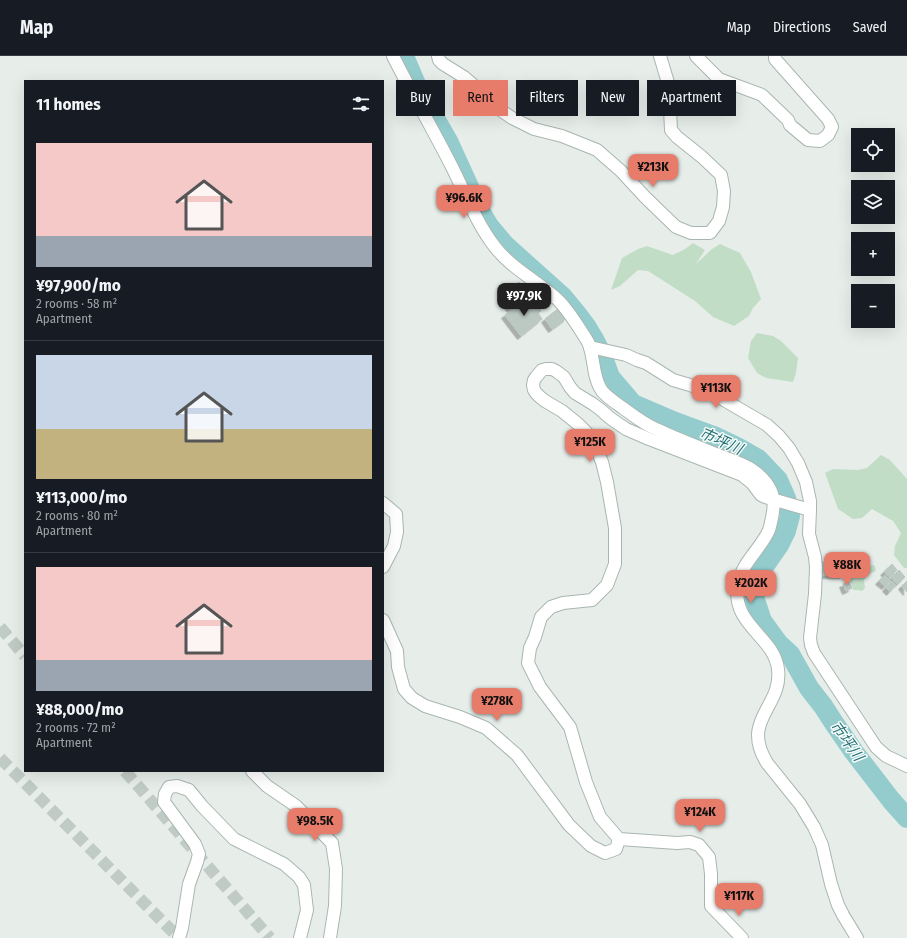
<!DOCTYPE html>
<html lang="en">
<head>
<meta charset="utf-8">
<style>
	body { margin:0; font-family:"Fira Sans Condensed","Noto Sans JP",sans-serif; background:#242831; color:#f1f3f6; height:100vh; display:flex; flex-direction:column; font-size:15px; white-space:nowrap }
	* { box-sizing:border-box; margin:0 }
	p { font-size:13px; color:#9ea1a6 }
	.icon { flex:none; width:22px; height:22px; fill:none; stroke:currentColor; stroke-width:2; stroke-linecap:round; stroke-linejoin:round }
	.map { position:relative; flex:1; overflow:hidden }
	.details { position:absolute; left:24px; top:24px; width:360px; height:692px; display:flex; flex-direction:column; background:#171b24; border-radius:0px; box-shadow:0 4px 16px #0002 }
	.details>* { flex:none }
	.banner { position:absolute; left:396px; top:24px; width:380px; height:36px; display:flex; gap:8px }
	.fabs { position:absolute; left:851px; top:72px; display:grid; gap:8px }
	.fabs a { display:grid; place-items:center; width:44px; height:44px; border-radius:0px; background:#171b24; box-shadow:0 4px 16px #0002; font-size:20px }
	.price { position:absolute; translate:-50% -34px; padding:0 9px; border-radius:8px; background:#e87c6b; color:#111; font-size:13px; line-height:26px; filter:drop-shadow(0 1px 2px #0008) }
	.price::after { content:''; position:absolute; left:50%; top:24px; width:12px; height:9px; margin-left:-6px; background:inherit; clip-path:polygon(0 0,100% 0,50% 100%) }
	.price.selected { background:#222; color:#fff }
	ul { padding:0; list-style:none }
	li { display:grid; align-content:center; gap:8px; height:212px; padding:0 12px }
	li+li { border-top:1px solid #363941 }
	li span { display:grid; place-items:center; height:124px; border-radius:0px; color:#555 }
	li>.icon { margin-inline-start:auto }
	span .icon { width:72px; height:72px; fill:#fffc; stroke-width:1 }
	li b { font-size:17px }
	h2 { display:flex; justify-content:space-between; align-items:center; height:48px; padding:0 12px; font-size:17px }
	.pill { padding:0 14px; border-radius:0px; background:#171b24; box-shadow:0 4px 16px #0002; font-size:14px; line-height:36px }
	.pill.selected { background:#e87c6b; color:#111 }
	header { display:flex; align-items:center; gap:24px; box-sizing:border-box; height:56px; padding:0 20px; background:#171b24; border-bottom:1px solid #363941 }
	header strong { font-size:19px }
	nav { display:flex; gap:22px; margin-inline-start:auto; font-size:14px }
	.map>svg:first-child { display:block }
	.green { fill:#c2ddc6 }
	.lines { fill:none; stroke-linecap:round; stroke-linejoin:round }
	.river { stroke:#94ccce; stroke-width:20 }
	.building { fill:#bcc9c3; stroke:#b9c8c0; filter:url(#shadow) }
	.motorway-tunnel { stroke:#c0cbc6; stroke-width:12; stroke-dasharray:12 6; stroke-linecap:butt }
	.minor-casing { stroke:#a9b6b0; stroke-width:14 }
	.minor { stroke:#fff; stroke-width:12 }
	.labels { text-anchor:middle; stroke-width:3; stroke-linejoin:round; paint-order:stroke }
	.water-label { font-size:15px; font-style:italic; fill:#247378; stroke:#f7fbf9 }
</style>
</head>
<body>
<header>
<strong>Map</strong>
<nav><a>Map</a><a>Directions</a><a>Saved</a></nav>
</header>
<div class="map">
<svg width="907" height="882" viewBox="0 0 907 882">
	<defs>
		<filter id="shadow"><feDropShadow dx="-3.5" dy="3.5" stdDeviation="0" flood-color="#0004"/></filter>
	</defs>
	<rect width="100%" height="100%" fill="#e7eeea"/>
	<!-- green -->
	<g class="green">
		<polygon points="693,187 705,194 696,208 712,193 720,188 740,197 751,216 761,243 753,252 749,260 734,270 713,261 695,245 648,215 638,214 620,230 611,234 622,202 638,193 647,190 673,199 685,193"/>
		<polygon points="757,277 773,280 781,285 798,302 796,317 793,326 766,322 757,317 748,302 751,285"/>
		<polygon points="881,399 890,404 907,423 907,512 904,512 894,499 895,490 901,477 893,465 872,453 862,462 853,463 838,453 825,417 833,413 858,414 867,412"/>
		<path d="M847,505c5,1 8,0 13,0l4,7 5,-1 3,-2 3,1 1,5 -9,4 -3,5 1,8 -3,3 -5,-1h-4l-1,-5 -4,-7 1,-1 -5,-2v-13z"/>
	</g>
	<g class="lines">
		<!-- river -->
		<polyline class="river" points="404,0 418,33 448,85 480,155 489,170 505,189 563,241 577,258 586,270 595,285 602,299 610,321 633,348 675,366 716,381 737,391 758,403 778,424 786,442 790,460 786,475 779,489 763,512 753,529 755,544 762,565 778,587 790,598 809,632 823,650 834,667 854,696 891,744 907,762"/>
	</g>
	<!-- building -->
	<g class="building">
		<polygon points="519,226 528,239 511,253 501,240"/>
		<polygon points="527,242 531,249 535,246 541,255 538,257 542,263 521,280 505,259"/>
		<polygon points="559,252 567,262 552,273 545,263"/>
		<rect x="820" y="506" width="23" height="13"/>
		<polygon points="892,508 897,514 890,521 884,516"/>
		<polygon points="899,514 905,521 898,528 891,522"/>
		<polygon points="885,519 891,525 885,530 879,525"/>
		<polygon points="892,525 896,529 890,536 886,532"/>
		<polygon points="907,525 907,536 902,530"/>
		<polygon points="849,526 852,532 846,535 843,528"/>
	</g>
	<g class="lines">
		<!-- motorway-tunnel -->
		<g class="motorway-tunnel">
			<polyline points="0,571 25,600"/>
			<polyline points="0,702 179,882"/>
			<polyline points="125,715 270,882"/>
		</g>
		<!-- minor casing -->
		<g class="minor-casing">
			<g id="minor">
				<path d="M393,0c19,38 41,75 60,113 13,26 24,55 42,78 16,21 44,35 63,53 12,12 21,28 30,42 7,16 4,35 14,49 6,7 14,12 21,17 11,8 21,16 33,21 21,10 43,18 65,27 10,4 21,7 30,13 9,6 16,13 20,22 3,7 3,14 2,21 -1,6 -2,12 -4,18 -8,19 -28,33 -31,55 -7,40 36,51 40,84 5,38 -38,50 -11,94l33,41 14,23 8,18 9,39 7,21 5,10 14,23"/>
				<polyline points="438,0 439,4 443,8 464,21 480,35 490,46 499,53 512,62 534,73 562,80 597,94 621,115 645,141 676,171 691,177 710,177 719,165 723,151 724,135 721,119 702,101 677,81 671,74 669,30 660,0"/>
				<polyline points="696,0 719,23 762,39 788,64 790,69 808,84 820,85 828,79 832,71 828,63 775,3 775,0"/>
				<polyline points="590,291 626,299 637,304 646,307 673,324 690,329 712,337 767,369 779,380 789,392 798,407 806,426 810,445 810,454 809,478 815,501 816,511 815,538 810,582 811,589 814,597 876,691 886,700 907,710"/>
				<polyline points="383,447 396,458 397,476 394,490 383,511"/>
				<polyline points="383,564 397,595 398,611 404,633 412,642 425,650 460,661 486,672 517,699 569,769 591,790 605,797 616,793 619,783"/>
				<polyline points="252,715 267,730 296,750 332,787 336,813 335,850 330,882"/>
				<polyline points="179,882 182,872 189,828 197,806 199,798 195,788 164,746 165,738 169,731 177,730 189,734 202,750 234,783 284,808 299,821 304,829 307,854 300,882"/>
				<polyline points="742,882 711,850 711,818 709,801 699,789 690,786 677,787 619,783 600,761 586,726 570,671 540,631 528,607 530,592 535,581 541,561 551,551 563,547 592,544 607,529 615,508 615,472 607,426 602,406 594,387 589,379 578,368 562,355 545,345 540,341 536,337 534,334 533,329 534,324 536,321 542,314 546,313 552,313 556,315 564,321 570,331 575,337 593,348 601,354 610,362 626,373 649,383 742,419 752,427 761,439 765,441 810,454"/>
			</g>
		</g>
		<!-- minor -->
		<use href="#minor" class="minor"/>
	</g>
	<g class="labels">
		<!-- water labels -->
		<g class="water-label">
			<text transform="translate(721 385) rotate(24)" y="5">市坪川</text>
			<text transform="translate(847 685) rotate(54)" y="5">市坪川</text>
		</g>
	</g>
</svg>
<div class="fabs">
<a><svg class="icon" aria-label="locate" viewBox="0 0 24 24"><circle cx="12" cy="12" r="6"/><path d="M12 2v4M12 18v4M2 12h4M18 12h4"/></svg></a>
<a><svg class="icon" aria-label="layers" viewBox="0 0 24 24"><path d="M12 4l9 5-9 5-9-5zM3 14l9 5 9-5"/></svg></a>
<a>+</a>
<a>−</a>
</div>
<b class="price" style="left:653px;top:132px">¥213K</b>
<b class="price" style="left:464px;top:163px">¥96.6K</b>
<b class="price selected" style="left:524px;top:261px">¥97.9K</b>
<b class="price" style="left:716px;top:353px">¥113K</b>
<b class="price" style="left:590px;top:407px">¥125K</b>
<b class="price" style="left:847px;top:530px">¥88K</b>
<b class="price" style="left:751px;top:548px">¥202K</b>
<b class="price" style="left:497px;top:666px">¥278K</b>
<b class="price" style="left:700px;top:777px">¥124K</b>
<b class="price" style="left:315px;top:786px">¥98.5K</b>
<b class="price" style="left:739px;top:861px">¥117K</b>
<div class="banner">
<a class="pill">Buy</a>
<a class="pill selected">Rent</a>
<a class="pill">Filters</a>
<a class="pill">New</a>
<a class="pill">Apartment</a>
</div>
<section class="details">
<h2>11 homes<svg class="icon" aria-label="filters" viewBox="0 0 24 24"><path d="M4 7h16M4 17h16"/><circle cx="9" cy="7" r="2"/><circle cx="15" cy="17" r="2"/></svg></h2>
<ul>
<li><span style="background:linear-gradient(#f6c9c9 75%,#9aa5b1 0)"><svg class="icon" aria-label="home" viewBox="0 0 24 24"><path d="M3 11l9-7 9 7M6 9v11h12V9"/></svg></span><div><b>¥97,900/mo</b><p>2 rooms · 58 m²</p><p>Apartment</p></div></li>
<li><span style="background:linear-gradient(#c9d6e8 60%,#c2b280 0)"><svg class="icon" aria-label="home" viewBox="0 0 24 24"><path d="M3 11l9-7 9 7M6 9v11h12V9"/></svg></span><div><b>¥113,000/mo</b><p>2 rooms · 80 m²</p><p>Apartment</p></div></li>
<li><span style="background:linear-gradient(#f6c9c9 75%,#9aa5b1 0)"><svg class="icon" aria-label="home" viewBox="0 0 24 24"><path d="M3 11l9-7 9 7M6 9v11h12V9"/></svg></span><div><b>¥88,000/mo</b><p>2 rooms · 72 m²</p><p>Apartment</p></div></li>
</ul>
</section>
</div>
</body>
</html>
